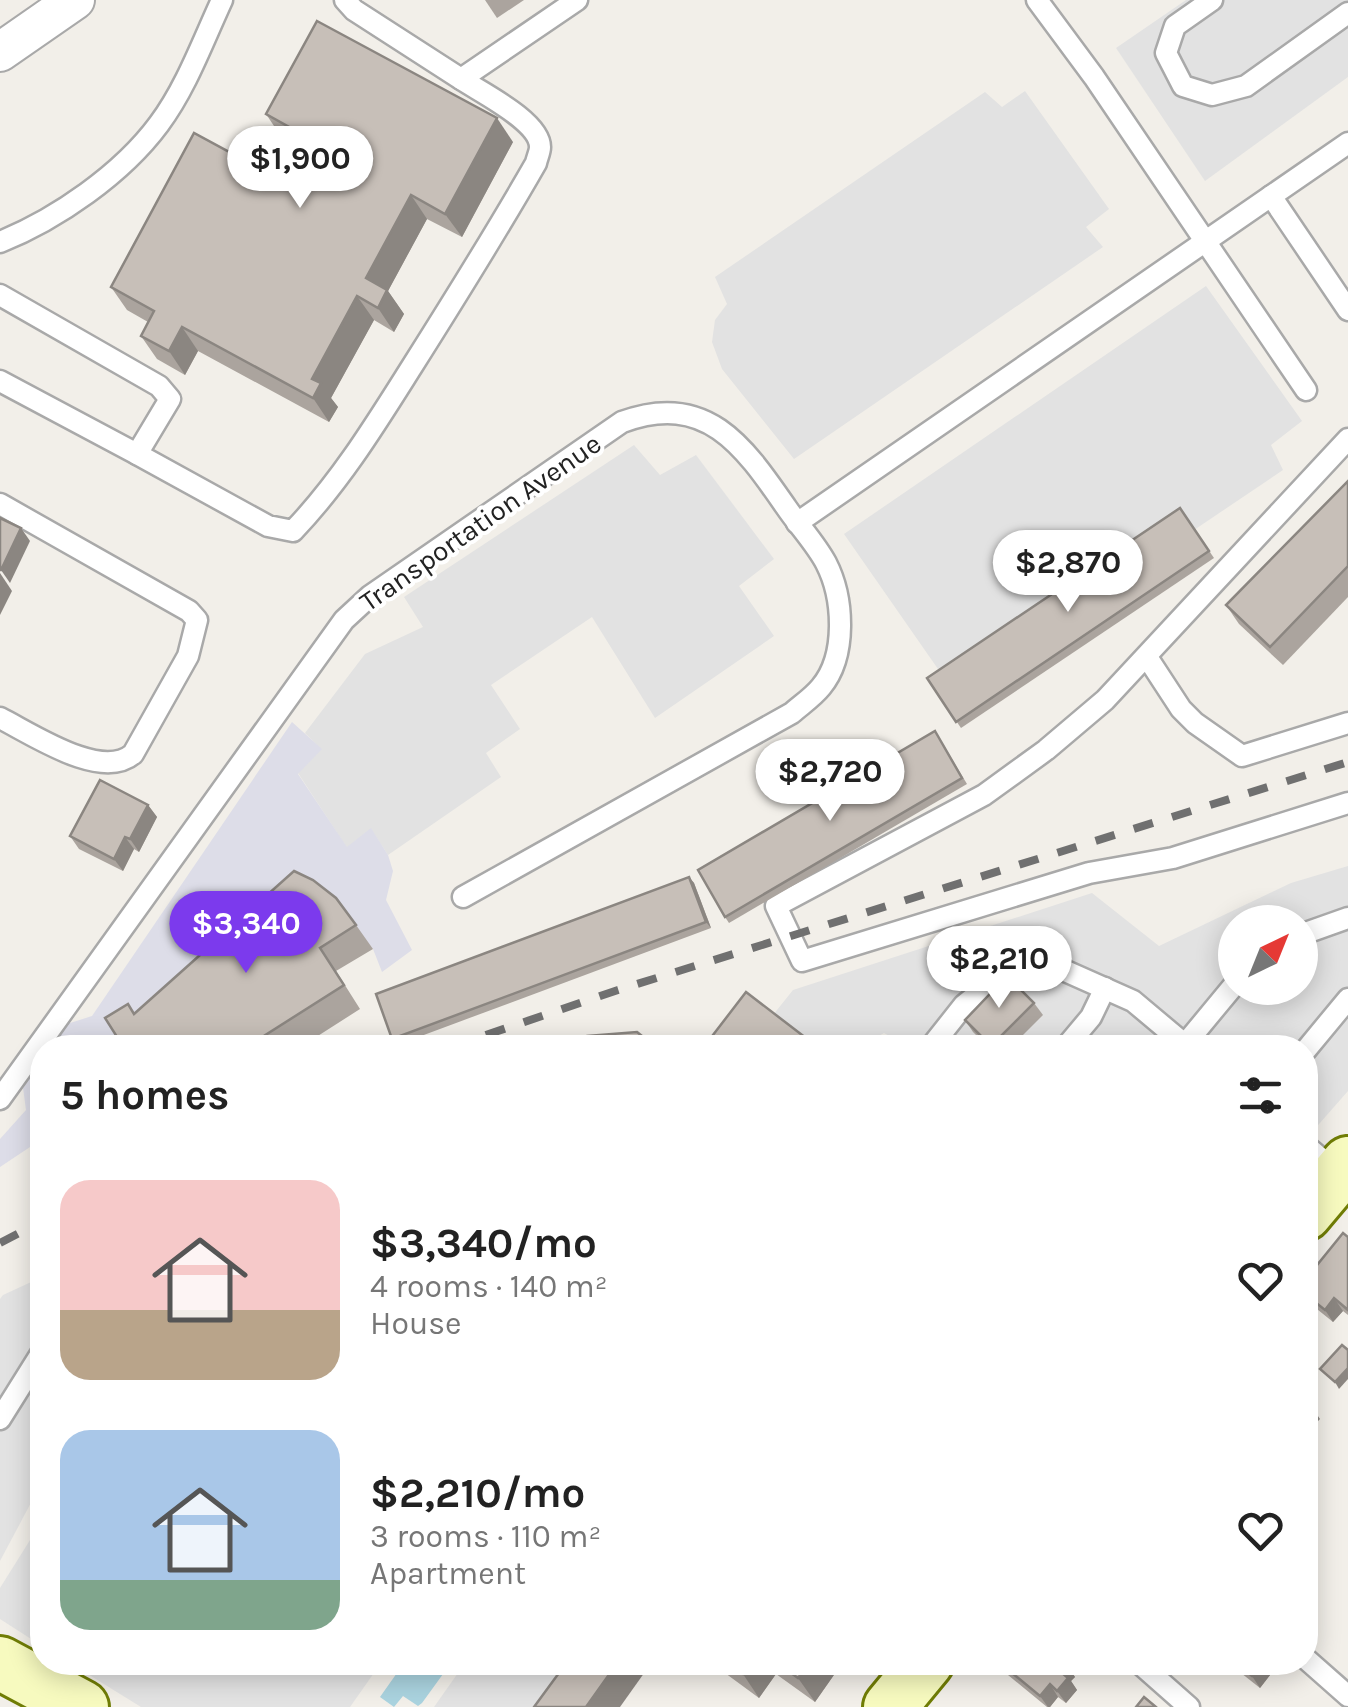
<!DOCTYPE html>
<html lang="en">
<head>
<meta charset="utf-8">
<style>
	body { margin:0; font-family:Karla,sans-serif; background:#f6f6f6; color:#222; height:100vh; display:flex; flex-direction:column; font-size:38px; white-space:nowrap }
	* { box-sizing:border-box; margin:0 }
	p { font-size:32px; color:#767676 }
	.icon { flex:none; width:55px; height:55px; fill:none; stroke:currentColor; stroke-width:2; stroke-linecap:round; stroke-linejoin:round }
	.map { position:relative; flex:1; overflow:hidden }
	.drawer { position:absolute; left:30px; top:1035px; width:1288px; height:640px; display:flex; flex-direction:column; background:#fff; border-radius:40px; box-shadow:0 5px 25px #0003 }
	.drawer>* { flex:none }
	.needle { width:65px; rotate:43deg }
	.fabs { position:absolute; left:1218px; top:905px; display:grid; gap:20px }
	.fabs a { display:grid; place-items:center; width:100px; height:100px; border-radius:50%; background:#fff; box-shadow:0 5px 25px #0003; font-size:50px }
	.price { position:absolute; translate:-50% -85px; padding:0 22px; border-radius:35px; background:#fff; color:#222; font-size:32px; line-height:65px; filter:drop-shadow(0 2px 5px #0008) }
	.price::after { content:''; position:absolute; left:50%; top:60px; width:30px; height:22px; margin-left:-15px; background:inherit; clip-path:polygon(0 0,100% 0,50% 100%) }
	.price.selected { background:#7c3aed; color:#fff }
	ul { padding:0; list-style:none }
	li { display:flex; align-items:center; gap:30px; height:250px; padding:0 30px }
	li span { display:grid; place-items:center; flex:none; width:280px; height:200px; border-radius:30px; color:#555 }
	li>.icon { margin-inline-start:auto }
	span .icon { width:120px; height:120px; fill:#fffc; stroke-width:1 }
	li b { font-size:42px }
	h2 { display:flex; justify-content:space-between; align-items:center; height:120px; padding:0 30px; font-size:42px }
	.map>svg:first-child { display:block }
	.parking { fill:#e2e2e2; fill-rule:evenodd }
	.plaza { fill:#dddde8 }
	.water { fill:#aad3df }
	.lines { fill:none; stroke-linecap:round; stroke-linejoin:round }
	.service-casing { stroke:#a9a9a9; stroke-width:25 }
	.minor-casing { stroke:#a9a9a9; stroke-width:42 }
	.secondary-casing { stroke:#707d05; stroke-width:58 }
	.service { stroke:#fff; stroke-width:20 }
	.minor { stroke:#fff; stroke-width:38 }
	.secondary { stroke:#f7fabf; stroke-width:52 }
	.rail { stroke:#707070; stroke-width:8; stroke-dasharray:20 20; stroke-linecap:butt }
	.wall { fill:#aba49e }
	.shaded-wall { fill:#8b8681 }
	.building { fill:#c7bfb8; stroke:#8b8681; stroke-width:2.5 }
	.labels { text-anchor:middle; stroke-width:8; stroke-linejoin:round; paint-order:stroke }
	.street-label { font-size:28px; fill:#222; stroke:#fff }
</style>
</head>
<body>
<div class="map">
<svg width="1348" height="1707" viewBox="0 0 1348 1707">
	<rect width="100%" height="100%" fill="#f2efe9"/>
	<!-- parking -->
	<g class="parking">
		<polygon points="1186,0 1348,0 1348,77 1205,181 1116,48"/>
		<polygon points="1025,91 1109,209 1086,227 1103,247 794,459 722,369 712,342 715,320 727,304 715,277 985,92 1002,107"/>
		<polygon points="1206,286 1302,421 1271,445 1283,470 954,692 844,534"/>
		<polygon points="634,445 660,475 696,455 774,559 739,586 774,636 655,718 592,617 491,685 520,729 486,753 501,777 388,855 371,829 347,848 298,773 321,749 305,733 365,654 423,627 404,597"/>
		<path d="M1348,866v225l-43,49v-92l-423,-1 9,-10 -7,-4 -24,14h-44l-43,-32 20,-25 299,-97 67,53 132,-63zM1235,922h65v66h-65z"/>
		<polygon points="42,1277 42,1482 0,1561 0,1299 3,1295"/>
		<polygon points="42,1521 42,1646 0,1619 0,1588"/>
		<polygon points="70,1663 381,1663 350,1707 141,1707"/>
		<polygon points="465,1663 600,1663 568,1707 434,1707"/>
	</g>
	<!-- plaza -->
	<g class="plaza">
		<polygon points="292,722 322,749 298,774 347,847 371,828 388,855 393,871 386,900 412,950 382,972 373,949 352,922 125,1047 51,1048 67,1024 92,1016"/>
		<polygon points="42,1060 42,1139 0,1167 0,1139 26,1110 23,1088"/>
	</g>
	<!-- water -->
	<polygon class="water" points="404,1663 404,1662 451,1663 422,1703 418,1706 403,1696 394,1707 380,1697"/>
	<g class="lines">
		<!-- service casing -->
		<g class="service-casing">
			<g id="service">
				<polyline points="345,0 354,10 461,79"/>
				<polyline points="1037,0 1094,77 1306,390"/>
				<polyline points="1212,0 1175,26 1166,53 1183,86 1212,95 1246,86 1348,13"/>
				<polyline points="1271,196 1348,310"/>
				<path d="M0,242c57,-23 122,-68 159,-118 27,-36 44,-83 63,-124"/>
				<path d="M0,295l159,91 11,13 -33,55 131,72 25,5c47,-49 82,-106 118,-163 43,-68 85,-135 125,-205 1,-5 4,-11 4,-16 0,-26 -60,-55 -79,-68l116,-79"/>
				<polyline points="0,381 137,454"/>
				<polyline points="1348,439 1105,700 1046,750 984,795 776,906 802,961 1089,873 1173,858 1348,803"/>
				<path d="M0,504l189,107 8,9 -9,36 -55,98c-32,27 -101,-20 -133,-36"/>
				<polyline points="797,523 1348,143"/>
				<polyline points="1147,657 1181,709 1195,723 1242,756 1348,723"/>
				<polyline points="1300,935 1348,918"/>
				<polyline points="930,1048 964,1005 994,981 1052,965 1133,1001 1189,1048"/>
				<polyline points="1065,1048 1091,1017 1105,988"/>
				<polyline points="1182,1048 1235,984"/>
				<polyline points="1305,1051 1348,999"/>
				<path d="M0,1099l344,-479 26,-24 252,-174c84,-31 121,23 164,85 13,19 30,37 40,56 18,35 21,93 -5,124 -8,10 -20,18 -29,26l-329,184"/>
				<polyline points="1305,1145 1338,1173"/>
				<polyline points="0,1419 42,1352"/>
				<polyline points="1305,1658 1348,1696"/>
				<polyline points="1138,1662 1189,1707"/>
			</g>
		</g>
		<!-- minor casing -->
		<g class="minor-casing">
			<polyline id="minor" points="0,52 75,0"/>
		</g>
		<!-- secondary casing -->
		<g class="secondary-casing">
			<g id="secondary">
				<polyline points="1305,1214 1348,1163"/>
				<polyline points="0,1663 82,1707"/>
				<polyline points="890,1707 927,1662"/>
			</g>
		</g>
		<!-- service -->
		<use href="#service" class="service"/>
		<!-- minor -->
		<use href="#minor" class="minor"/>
		<!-- secondary -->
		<use href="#secondary" class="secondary"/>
		<!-- rail -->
		<g class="rail">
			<polyline points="448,1048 618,990 1348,762"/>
			<polyline points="0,1243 42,1221"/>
		</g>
	</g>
	<!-- wall -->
	<g class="wall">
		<polygon points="485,0 524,0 497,18"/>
		<polygon points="266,114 513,142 462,237 427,219 388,291 404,314 394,332 374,320 331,398 338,407 329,422 198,351 185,375 157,359 141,336 148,322 127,310 111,287 292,186 310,153 282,138"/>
		<polygon points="1348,481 1348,597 1283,665 1239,624 1226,605"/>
		<polygon points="1180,508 1214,558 961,728 927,678"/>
		<polygon points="935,731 967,784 729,923 725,917"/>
		<polygon points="148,805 157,817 139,852 134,849 123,871 79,849 70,836"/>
		<polygon points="689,877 694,883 711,928 397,1045 392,1039"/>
		<polygon points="356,925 373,949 336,971 360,1009 299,1048 124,1048 134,1013"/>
		<polygon points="1034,1003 1043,1015 1010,1048 989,1048 973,1032 965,1020"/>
		<polygon points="1348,1237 1348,1315 1343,1311 1333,1322 1312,1305 1305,1295 1305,1290 1313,1281 1309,1275"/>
		<polygon points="710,1662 843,1662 815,1702 776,1674 759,1698"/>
		<polygon points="1000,1662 1066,1664 1075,1677 1071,1681 1077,1690 1066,1703 1058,1697 1050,1707 1047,1707 1008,1675"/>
		<polygon points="1227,1662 1280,1662 1260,1688"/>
	</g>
	<!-- shaded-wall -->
	<g class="shaded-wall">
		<polygon points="497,118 513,142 462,237 445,214"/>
		<polygon points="411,195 427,219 388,291 404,314 394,332 378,308 366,278"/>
		<polygon points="357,296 374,320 331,398 338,407 329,422 313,398 312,379"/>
		<polygon points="182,327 198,351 185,375 169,351"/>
		<polygon points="21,528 30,541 10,583 1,570"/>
		<polygon points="0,573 12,591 0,615"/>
		<polygon points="148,805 157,817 139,852 130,839"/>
		<polygon points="125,837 134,849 123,871 114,859"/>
		<polygon points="689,877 694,883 711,928 706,922"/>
		<polygon points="1334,1298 1343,1311 1333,1322 1325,1310"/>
		<polygon points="1348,1368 1348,1379 1339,1389 1335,1382"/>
		<polygon points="1311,1406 1320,1419 1305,1435 1305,1413"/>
		<polygon points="618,1662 652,1662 620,1707 586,1707"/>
		<polygon points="751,1662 768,1662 776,1674 759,1698 743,1674"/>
		<polygon points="810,1662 843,1662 815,1702 798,1678"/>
		<polygon points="1262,1662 1280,1662 1260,1688 1252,1676"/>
		<polygon points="1066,1664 1075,1677 1071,1681 1077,1690 1066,1703 1057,1691 1060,1671"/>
		<polygon points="1050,1684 1058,1697 1050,1707 1048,1707 1040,1696"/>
	</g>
	<!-- building -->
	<g class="building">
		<polygon points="317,21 497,118 445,214 411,195 366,278 387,290 378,308 357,296 312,379 321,383 313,398 182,327 169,351 141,336 154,311 111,287 194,133 292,186 316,142 266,114"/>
		<polygon points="1348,481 1348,566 1270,647 1226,605"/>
		<polygon points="1180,508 1209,551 956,722 927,678"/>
		<polygon points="0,518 21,528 1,570 0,570"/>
		<polygon points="935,731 962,778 725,917 698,870"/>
		<polygon points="100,780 148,805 130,839 125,837 114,859 70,836"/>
		<polygon points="294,871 313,880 336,898 356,925 320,948 344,985 245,1048 124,1048 105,1018 128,1004 134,1014"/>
		<polygon points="689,877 706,922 392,1039 376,994"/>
		<polygon points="1007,976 1034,1003 991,1046 965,1020"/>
		<polygon points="746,992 819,1048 703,1048"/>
		<polygon points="637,1032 657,1048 548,1048 587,1036"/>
		<polygon points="1343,1233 1348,1237 1348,1310 1334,1298 1325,1310 1305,1294 1305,1290 1313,1280 1309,1275"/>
		<polygon points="1342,1345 1348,1350 1348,1368 1335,1382 1320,1369"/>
		<polygon points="1305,1401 1311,1406 1305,1413"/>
		<polygon points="567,1662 618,1662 586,1707 534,1707"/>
		<polygon points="727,1662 751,1662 743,1674"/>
		<polygon points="776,1662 810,1662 798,1678"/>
		<polygon points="1064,1662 1066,1664 1060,1671 1068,1678 1057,1691 1050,1684 1040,1696 1000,1663"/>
		<polygon points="1234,1662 1262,1662 1252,1676"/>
		<polygon points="1144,1697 1156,1707 1136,1707"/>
	</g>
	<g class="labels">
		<!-- street labels -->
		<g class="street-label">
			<text transform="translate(480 522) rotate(-35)" y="10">Transportation Avenue</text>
		</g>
	</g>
</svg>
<div class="fabs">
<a><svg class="needle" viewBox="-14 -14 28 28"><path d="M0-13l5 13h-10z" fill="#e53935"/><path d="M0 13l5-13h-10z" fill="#767676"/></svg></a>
</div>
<b class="price" style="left:300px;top:211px">$1,900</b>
<b class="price" style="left:1068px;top:615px">$2,870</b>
<b class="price" style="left:830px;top:824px">$2,720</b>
<b class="price selected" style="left:246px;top:976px">$3,340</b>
<b class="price" style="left:999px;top:1011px">$2,210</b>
<section class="drawer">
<h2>5 homes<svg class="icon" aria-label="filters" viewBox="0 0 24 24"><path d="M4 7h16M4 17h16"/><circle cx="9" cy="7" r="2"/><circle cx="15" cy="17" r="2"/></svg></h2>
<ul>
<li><span style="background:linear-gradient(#f6c9c9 65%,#b9a48a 0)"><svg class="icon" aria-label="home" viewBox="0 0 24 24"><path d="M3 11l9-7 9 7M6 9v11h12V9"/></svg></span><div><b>$3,340/mo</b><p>4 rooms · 140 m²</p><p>House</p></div><svg class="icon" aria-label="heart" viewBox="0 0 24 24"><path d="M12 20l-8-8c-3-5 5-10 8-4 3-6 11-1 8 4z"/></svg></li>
<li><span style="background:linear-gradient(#a9c7e8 75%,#7fa58c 0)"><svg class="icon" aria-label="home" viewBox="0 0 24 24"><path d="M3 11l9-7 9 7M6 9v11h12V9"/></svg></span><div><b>$2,210/mo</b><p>3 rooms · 110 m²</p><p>Apartment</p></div><svg class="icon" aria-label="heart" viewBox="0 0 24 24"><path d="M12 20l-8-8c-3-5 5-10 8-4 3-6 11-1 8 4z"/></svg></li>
</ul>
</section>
</div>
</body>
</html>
